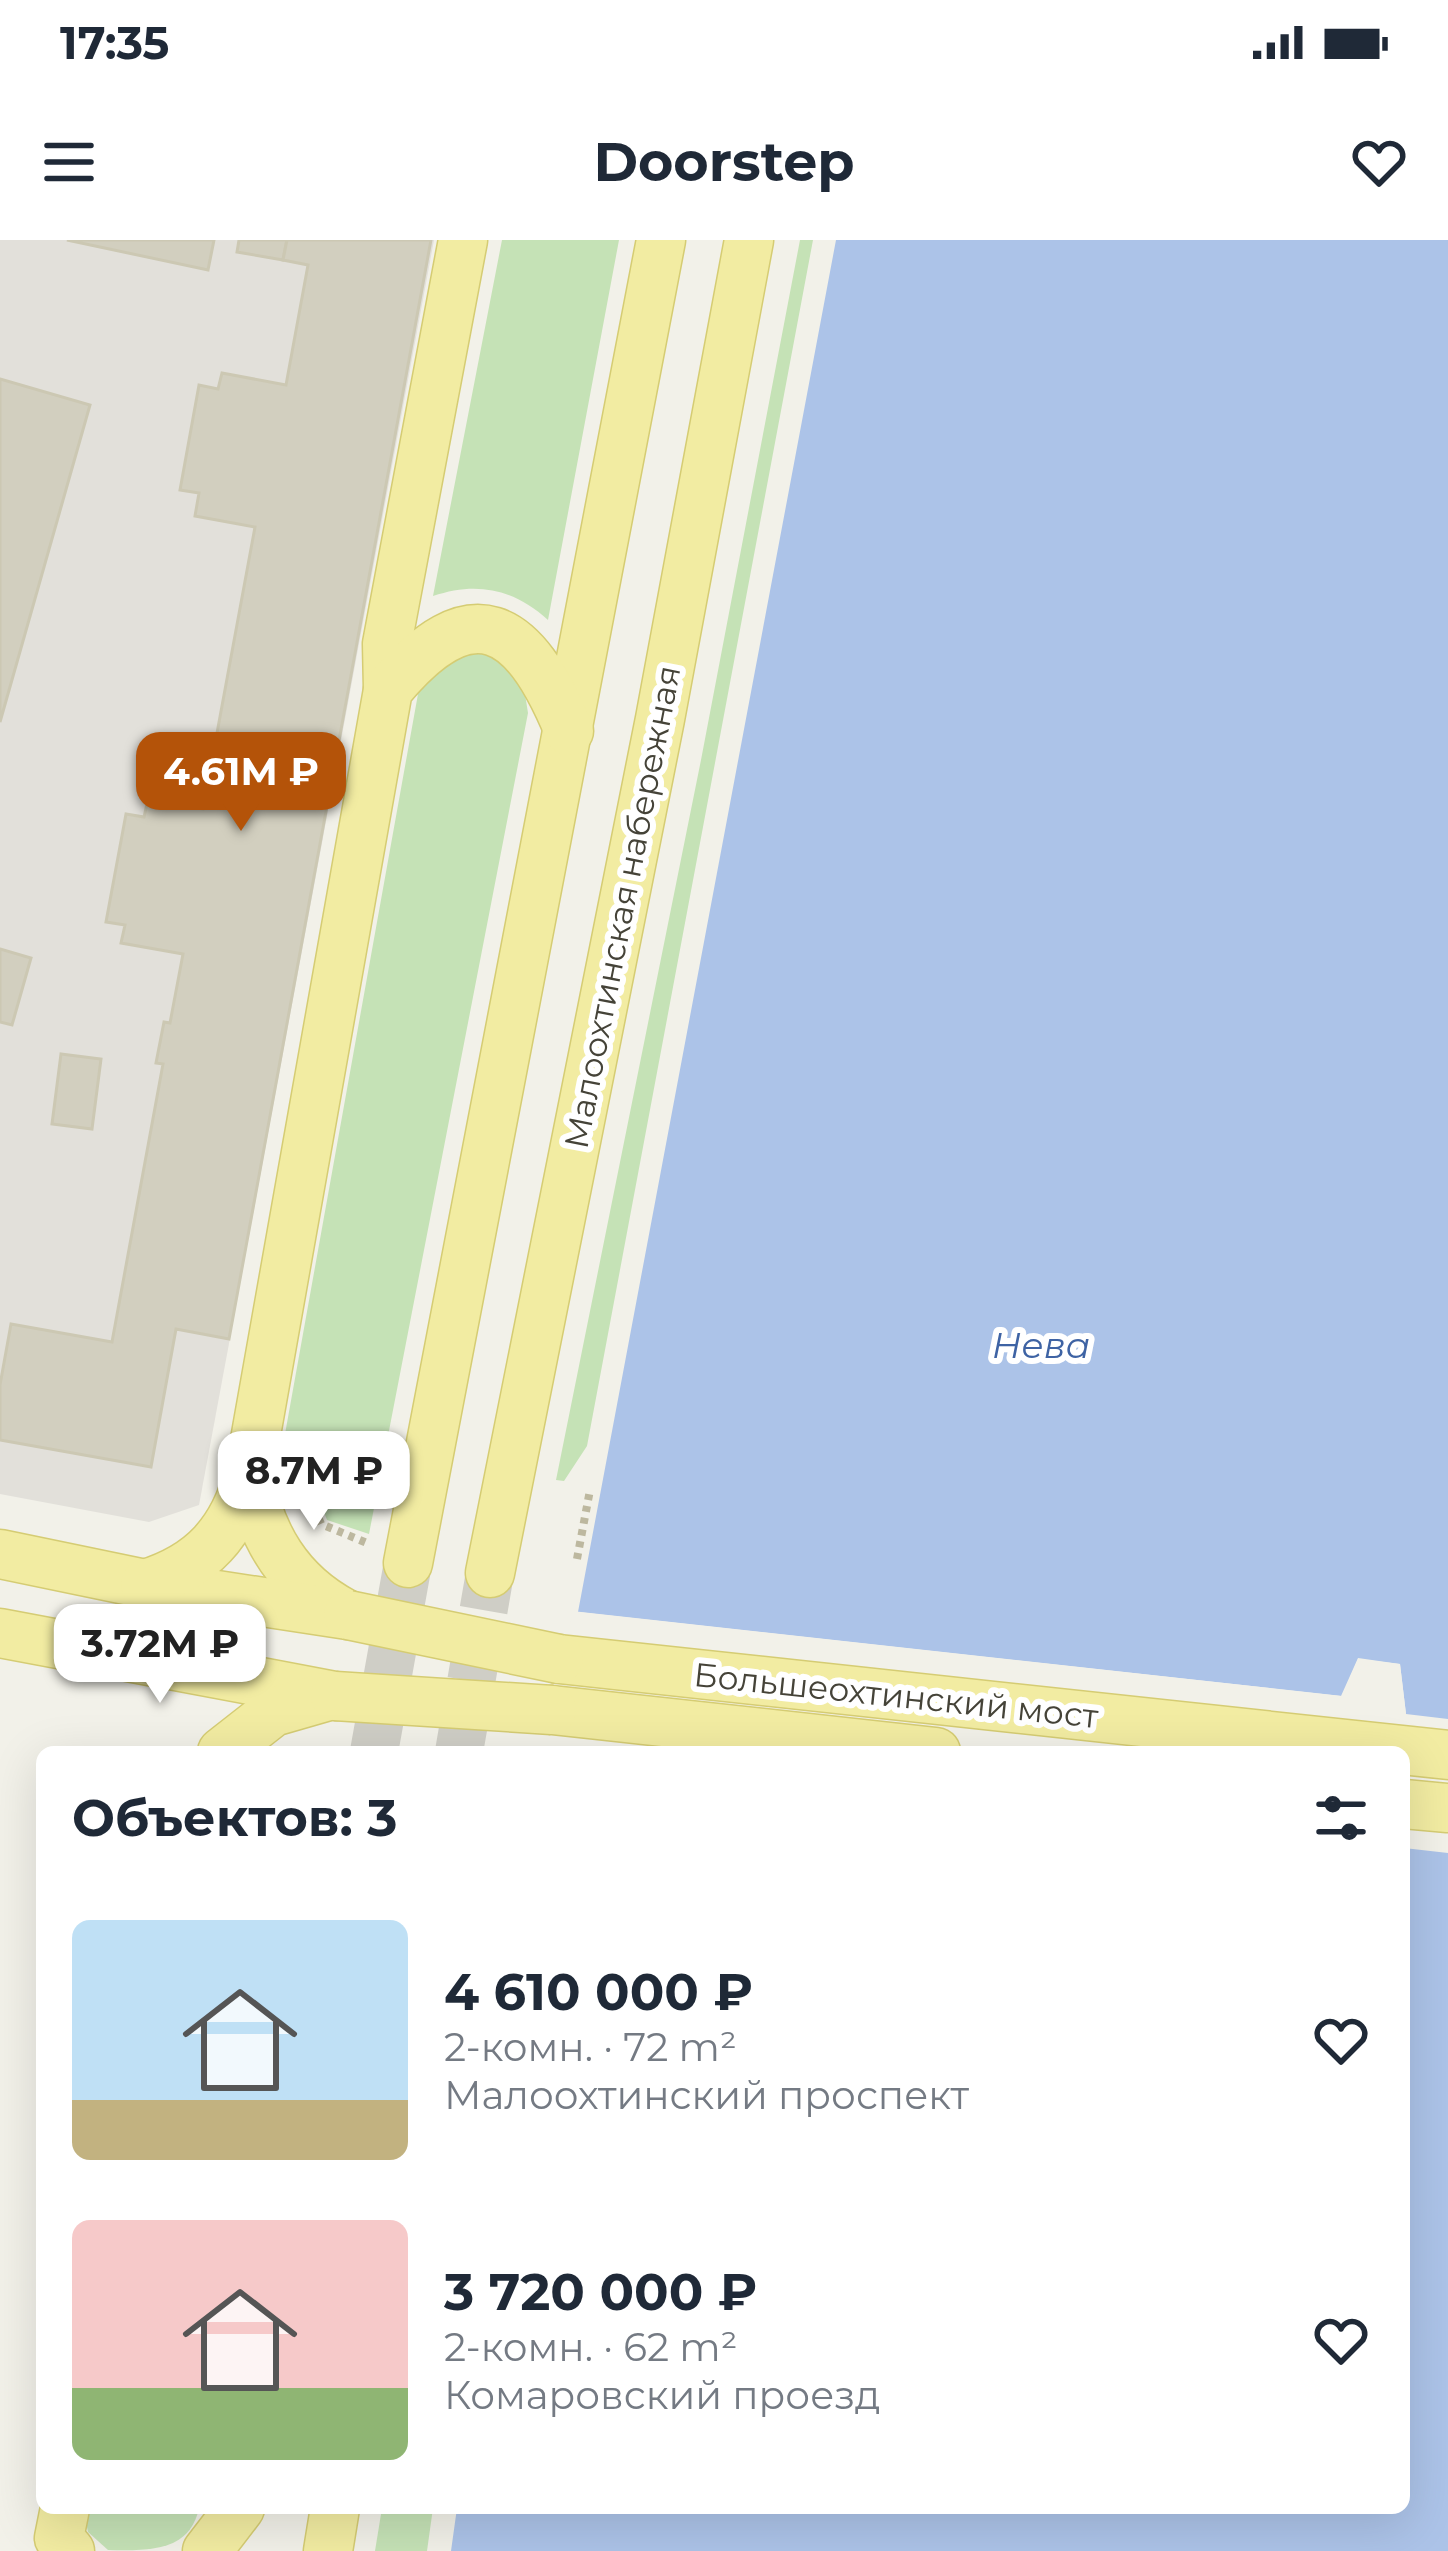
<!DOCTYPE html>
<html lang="ru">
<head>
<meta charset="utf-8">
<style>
	body { margin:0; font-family:Montserrat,sans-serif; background:#f6f6f7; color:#1f2937; height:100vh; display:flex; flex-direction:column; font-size:45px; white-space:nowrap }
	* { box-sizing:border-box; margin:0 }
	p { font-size:39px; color:#747a83 }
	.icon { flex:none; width:66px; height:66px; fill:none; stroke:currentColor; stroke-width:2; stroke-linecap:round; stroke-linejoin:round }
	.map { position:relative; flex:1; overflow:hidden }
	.panel { position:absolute; left:36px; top:1506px; width:1374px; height:768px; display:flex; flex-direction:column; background:#fff; border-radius:18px; box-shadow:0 12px 48px #0002 }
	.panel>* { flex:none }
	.price { position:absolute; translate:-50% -102px; padding:0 27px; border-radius:24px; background:#fff; color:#222; font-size:39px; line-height:78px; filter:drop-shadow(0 3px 6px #0008) }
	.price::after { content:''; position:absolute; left:50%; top:72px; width:36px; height:27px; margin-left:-18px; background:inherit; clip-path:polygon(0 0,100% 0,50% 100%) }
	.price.current { background:#b45309; color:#fff }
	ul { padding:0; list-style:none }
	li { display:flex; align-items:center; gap:36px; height:300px; padding:0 36px }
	li span { display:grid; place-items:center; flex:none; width:336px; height:240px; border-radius:18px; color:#555 }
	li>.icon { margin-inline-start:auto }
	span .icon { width:144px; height:144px; fill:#fffc; stroke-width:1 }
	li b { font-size:51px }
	h2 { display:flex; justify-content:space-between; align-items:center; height:144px; padding:0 36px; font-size:51px }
	.status { display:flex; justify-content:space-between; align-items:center; height:84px; padding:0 60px; background:#fff; direction:ltr }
	.status svg { height:33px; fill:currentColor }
	header { display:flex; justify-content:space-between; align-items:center; height:156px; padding:0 36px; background:#fff; font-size:54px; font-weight:700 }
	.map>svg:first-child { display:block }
	.industrial { fill:#e2e0da }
	.green { fill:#c5e2b6 }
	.water { fill:#acc3e8 }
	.pier { fill:#f2f1e9 }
	.building { fill:#d2cfbf; stroke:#ccc8b3; stroke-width:3 }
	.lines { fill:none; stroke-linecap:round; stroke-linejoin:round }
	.major-tunnel { stroke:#cfcec6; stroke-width:48; stroke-dasharray:48 24; stroke-linecap:butt }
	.major-casing { stroke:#d5cc73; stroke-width:51 }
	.path { stroke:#bdb89f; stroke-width:8; stroke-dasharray:6 6; stroke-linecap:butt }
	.major { stroke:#f2eca2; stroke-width:48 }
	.major-bridge-casing { stroke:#d5cc73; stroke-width:51; stroke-linecap:butt }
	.major-bridge { stroke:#f2eca2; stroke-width:48 }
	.labels { text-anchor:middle; stroke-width:12; stroke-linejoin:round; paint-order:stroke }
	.street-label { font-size:33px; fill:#454338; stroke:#fff }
	.water-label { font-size:36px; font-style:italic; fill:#3e63a4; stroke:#fff }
</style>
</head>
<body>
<div class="status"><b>17:35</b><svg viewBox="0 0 49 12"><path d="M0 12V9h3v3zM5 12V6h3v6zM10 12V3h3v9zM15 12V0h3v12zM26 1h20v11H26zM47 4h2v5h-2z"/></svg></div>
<header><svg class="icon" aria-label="menu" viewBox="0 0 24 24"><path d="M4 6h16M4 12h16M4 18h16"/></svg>Doorstep<svg class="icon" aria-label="heart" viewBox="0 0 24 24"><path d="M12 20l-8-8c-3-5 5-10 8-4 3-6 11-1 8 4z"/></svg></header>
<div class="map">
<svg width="1448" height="2311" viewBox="0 0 1448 2311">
	<rect width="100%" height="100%" fill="#f2f1e9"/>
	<!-- industrial -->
	<polygon class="industrial" points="0,0 434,0 199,1265 149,1282 0,1254"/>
	<!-- green -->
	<g class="green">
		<path d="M502,0h117l-71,380c-34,-31 -71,-39 -115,-24z"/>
		<polygon points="800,0 813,0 587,1206 564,1241 556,1240 701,520"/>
		<polygon points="471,410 506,421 525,454 528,473 369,1294 327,1280 312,1240 278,1233 418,454 427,437"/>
		<path d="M83,2268h116c-9,43 -48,43 -91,42l-20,-18z"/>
		<polygon points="382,2268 433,2268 427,2311 375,2311"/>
	</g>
	<!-- water -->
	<polygon class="water" points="836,0 1448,0 1448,2311 451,2311 457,2268 1404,2268 1406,1474 1400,1424 1358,1419 1342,1456 578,1372"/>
	<!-- pier -->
	<polygon class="pier" points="572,1371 1341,1456 1358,1418 1400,1424 1406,1474 1448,1479 1448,1613 1404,1608 1404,1512 1390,1512 1400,1474 1395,1429 1362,1425 1348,1457 1338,1512 555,1512"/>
	<!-- building -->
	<g class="building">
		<polygon points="67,0 214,0 208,30"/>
		<polygon points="239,0 287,0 283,20 237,12"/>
		<polygon points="287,0 431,0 229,1099 176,1089 151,1227 0,1200 0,1145 11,1084 112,1102 163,824 156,823 164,782 170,783 183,714 121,703 125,685 106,682 126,574 144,577 148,559 203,569 255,287 195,276 199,253 180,250 199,145 218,149 222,133 286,145 308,25 283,20"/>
		<polygon points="0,139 90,165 0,482"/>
		<polygon points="0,709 31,718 12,785 0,782"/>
		<polygon points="61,814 101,819 92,889 52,884"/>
	</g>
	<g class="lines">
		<!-- major-tunnel -->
		<g class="major-tunnel">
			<polyline points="374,1512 408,1323"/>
			<polyline points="459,1512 490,1333"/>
		</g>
		<!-- major casing -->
		<g class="major-casing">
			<g id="major">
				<polyline points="388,450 387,404 463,0"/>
				<path d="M249,1234c11,61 39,109 95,139"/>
				<polyline points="0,1314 145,1344 348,1375"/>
				<polyline points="408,1323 661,0"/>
				<polyline points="490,1333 660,479 749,0"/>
				<path d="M145,1344c58,-18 88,-52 104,-110l139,-784c84,-101 136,-69 181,41"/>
				<polyline points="0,1393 335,1456"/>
				<polyline points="559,1419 1448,1515"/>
				<polyline points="552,1470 936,1512"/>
				<polyline points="222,1512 273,1472 325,1457"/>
				<polyline points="1404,1564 1448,1568"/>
				<polyline points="65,2268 59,2298 70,2311"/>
				<polyline points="207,2311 240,2268"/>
				<polyline points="328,2311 335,2268"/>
			</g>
		</g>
		<!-- path -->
		<g class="path">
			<polyline points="305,1245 321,1284 367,1303"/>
			<polyline points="577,1319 590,1250"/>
		</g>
		<!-- major -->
		<use href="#major" class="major"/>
		<!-- major-bridge casing -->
		<g class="major-bridge-casing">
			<g id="major-bridge">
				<polyline points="348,1375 559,1419"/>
				<polyline points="335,1456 552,1470"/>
			</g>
		</g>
		<!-- major-bridge -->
		<use href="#major-bridge" class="major-bridge"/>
	</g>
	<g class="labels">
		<!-- street labels -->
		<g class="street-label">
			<text transform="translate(622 667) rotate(-79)" y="12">Малоохтинская набережная</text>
			<text transform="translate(896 1455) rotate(6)" y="12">Большеохтинский мост</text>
		</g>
		<!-- water labels -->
		<g class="water-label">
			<text x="1041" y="1118">Нева</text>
		</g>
	</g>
</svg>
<b class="price current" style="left:241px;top:594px">4.61M ₽</b>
<b class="price" style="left:314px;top:1293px">8.7M ₽</b>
<b class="price" style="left:160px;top:1466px">3.72M ₽</b>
<section class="panel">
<h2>Объектов: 3<svg class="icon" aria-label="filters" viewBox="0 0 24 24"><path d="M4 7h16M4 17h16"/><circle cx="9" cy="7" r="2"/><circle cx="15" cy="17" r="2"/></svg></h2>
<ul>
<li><span style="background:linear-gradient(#bfe0f5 75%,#c2b280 0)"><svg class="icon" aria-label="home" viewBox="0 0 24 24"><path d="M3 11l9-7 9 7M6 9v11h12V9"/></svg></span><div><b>4 610 000 ₽</b><p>2-комн. · 72 m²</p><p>Малоохтинский проспект</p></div><svg class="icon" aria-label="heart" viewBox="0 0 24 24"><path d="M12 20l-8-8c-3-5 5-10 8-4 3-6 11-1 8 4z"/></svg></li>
<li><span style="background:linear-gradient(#f6c9c9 70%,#8fb573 0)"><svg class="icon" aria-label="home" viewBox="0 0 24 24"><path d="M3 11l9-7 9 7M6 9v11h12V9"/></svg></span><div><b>3 720 000 ₽</b><p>2-комн. · 62 m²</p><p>Комаровский проезд</p></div><svg class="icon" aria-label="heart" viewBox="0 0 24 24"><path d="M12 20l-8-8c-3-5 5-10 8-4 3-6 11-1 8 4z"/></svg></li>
</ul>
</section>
</div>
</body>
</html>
